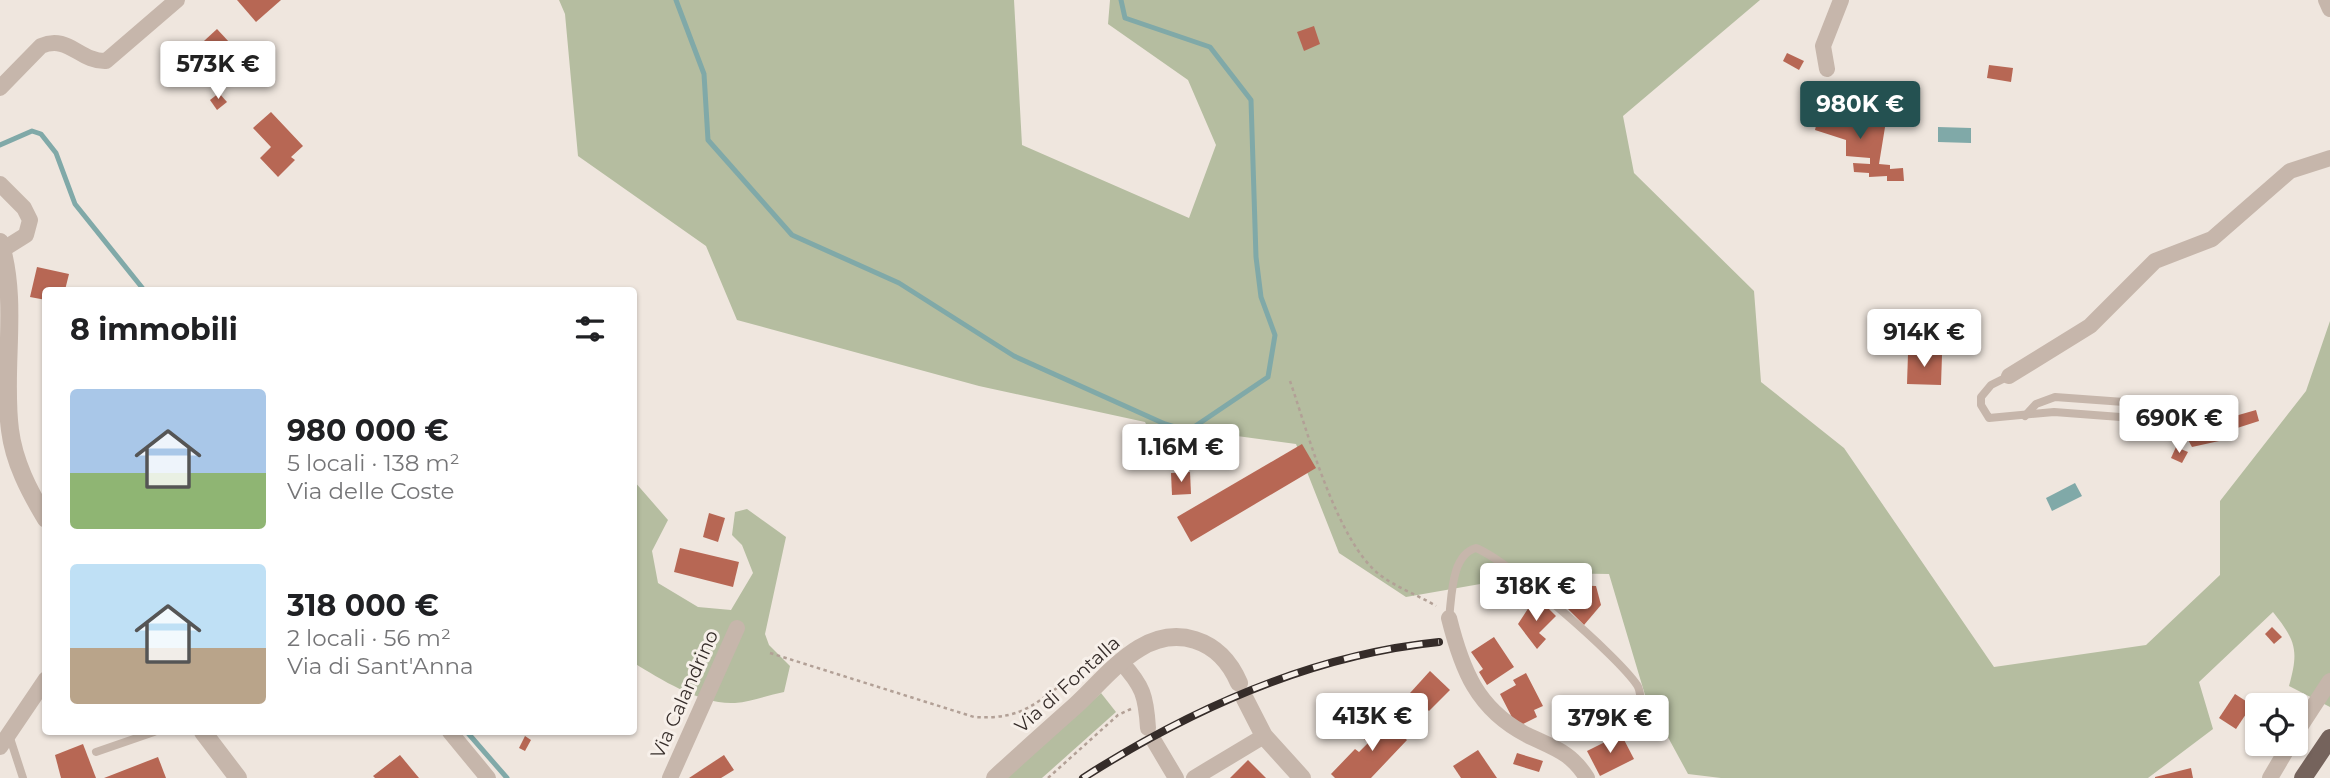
<!DOCTYPE html>
<html lang="it">
<head>
<meta charset="utf-8">
<style>
	body { margin:0; font-family:Montserrat,sans-serif; background:#f6f6f6; color:#202124; height:100vh; display:flex; flex-direction:column; font-size:26px; white-space:nowrap }
	* { box-sizing:border-box; margin:0 }
	p { font-size:23px; color:#757577 }
	.icon { flex:none; width:38px; height:38px; fill:none; stroke:currentColor; stroke-width:2; stroke-linecap:round; stroke-linejoin:round }
	.map { position:relative; flex:1; overflow:hidden }
	.details { position:absolute; left:42px; top:287px; width:595px; height:448px; display:flex; flex-direction:column; background:#fff; border-radius:7px; box-shadow:0 2px 5px #0004 }
	.details>* { flex:none }
	.buttons { position:absolute; left:2245px; top:693px; display:grid; gap:14px }
	.buttons a { display:grid; place-items:center; width:63px; height:63px; border-radius:7px; background:#fff; box-shadow:0 2px 5px #0004; font-size:35px }
	.price { position:absolute; translate:-50% -60px; padding:0 16px; border-radius:7px; background:#fff; color:#222; font-size:23px; line-height:46px; filter:drop-shadow(0 2px 4px #0008) }
	.price::after { content:''; position:absolute; left:50%; top:42px; width:21px; height:16px; margin-left:-10px; background:inherit; clip-path:polygon(0 0,100% 0,50% 100%) }
	.price.active { background:#245151; color:#fff }
	ul { padding:0; list-style:none }
	li { display:flex; align-items:center; gap:21px; height:175px; padding:0 28px }
	li span { display:grid; place-items:center; flex:none; width:196px; height:140px; border-radius:7px; color:#555 }
	li>.icon { margin-inline-start:auto }
	span .icon { width:84px; height:84px; fill:#fffc; stroke-width:1 }
	li b { font-size:30px }
	h2 { display:flex; justify-content:space-between; align-items:center; height:84px; padding:0 28px; font-size:30px }
	.map>svg:first-child { display:block }
	.green { fill:#b5bda0 }
	.water { fill:#80a9a8 }
	.lines { fill:none; stroke-linecap:round; stroke-linejoin:round }
	.stream { stroke:#80a9a8; stroke-width:5 }
	.building { fill:#b76754 }
	.path { stroke:#b2a096; stroke-width:2.5; stroke-dasharray:3.5 3.5; stroke-linecap:butt }
	.service { stroke:#c6b6ab; stroke-width:8 }
	.minor { stroke:#c6b6ab; stroke-width:16 }
	.tertiary { stroke:#c6b6ab; stroke-width:18 }
	.primary { stroke:#75635c; stroke-width:18 }
	.rail-casing { stroke:#352c29; stroke-width:8 }
	.rail { stroke:#f7f0ea; stroke-width:5; stroke-dasharray:16; stroke-linecap:butt }
	.labels { text-anchor:middle; stroke-width:6; stroke-linejoin:round; paint-order:stroke }
	.street-label { font-size:19px; fill:#352c29; stroke:#f7f0ea }
</style>
</head>
<body>
<div class="map">
<svg width="2330" height="778" viewBox="0 0 2330 778">
	<rect width="100%" height="100%" fill="#efe6de"/>
	<!-- green -->
	<g class="green">
		<path d="M559,0h455l8,145 167,73 27,-73 -28,-65 -80,-56 2,-24h650l-137,116 11,57 120,118 7,91 83,66 150,219 152,-22 74,-70v-74l86,-110 24,-70v386l-41,-21c10,-36 7,-45 -16,-74l-74,70 14,47 -65,49h-427l-33,-4 -43,-79 -36,-121 -66,-1 -137,24 -67,-44 -43,-109 -59,-8 -73,25 -19,-39 -166,-36 -242,-66 -31,-74 -128,-90 -13,-142z"/>
		<path d="M634,481l34,39 -16,31 6,32 40,24 33,3 22,-37 -11,-28 -10,-10 3,-23 12,-3 39,28 -21,97 4,11 21,21 -6,26c-16,3 -33,10 -49,11 -34,2 -73,-23 -101,-40z"/>
		<polygon points="1101,693 1116,712 1042,778 1006,778"/>
	</g>
	<!-- water -->
	<g class="water">
		<polygon points="1938,127 1971,128 1971,143 1938,142"/>
		<polygon points="2075,483 2082,496 2052,511 2046,498"/>
	</g>
	<g class="lines">
		<!-- stream -->
		<g class="stream">
			<polyline points="676,0 704,74 708,140 792,235 899,283 1014,356 1165,424 1188,431 1268,377 1275,335 1261,297 1256,257 1251,100 1210,47 1125,18 1121,0"/>
			<polyline points="0,145 32,131 41,134 56,153 75,204 144,290"/>
			<polyline points="467,732 507,778"/>
		</g>
	</g>
	<!-- building -->
	<g class="building">
		<polygon points="237,0 281,0 256,22"/>
		<polygon points="1314,26 1320,44 1304,51 1297,32"/>
		<polygon points="217,29 242,56 217,79 192,52"/>
		<polygon points="1787,53 1804,61 1799,70 1783,61"/>
		<polygon points="177,55 186,64 178,71 169,63"/>
		<polygon points="1989,65 2013,68 2011,82 1987,78"/>
		<polygon points="219,93 227,102 217,110 210,100"/>
		<polygon points="1820,109 1886,121 1879,164 1890,165 1890,169 1903,168 1904,181 1887,181 1887,176 1869,177 1869,173 1854,172 1853,163 1870,164 1870,158 1846,156 1846,140 1815,130"/>
		<polygon points="271,112 303,146 291,157 295,160 278,177 260,158 271,147 253,128"/>
		<polygon points="37,267 69,274 65,290 46,290 46,300 30,297"/>
		<polygon points="1908,354 1942,355 1941,385 1907,384"/>
		<polygon points="2226,404 2229,413 2212,419 2219,441 2192,447 2176,418 2184,417 2188,411"/>
		<polygon points="2256,410 2259,421 2231,430 2228,418"/>
		<polygon points="2151,419 2169,421 2168,432 2150,431"/>
		<polygon points="1302,444 1316,468 1191,542 1177,517"/>
		<polygon points="2176,447 2188,452 2182,463 2171,458"/>
		<polygon points="1190,472 1191,494 1172,495 1171,473"/>
		<polygon points="709,513 725,518 718,542 703,537"/>
		<polygon points="680,548 739,562 733,587 674,572"/>
		<polygon points="1565,585 1596,586 1601,605 1584,625 1563,604"/>
		<polygon points="1533,601 1542,609 1546,606 1556,616 1539,633 1546,639 1537,649 1518,624"/>
		<polygon points="2272,627 2282,637 2274,644 2265,634"/>
		<polygon points="1494,637 1514,667 1487,685 1479,672 1483,669 1471,652"/>
		<polygon points="1430,671 1450,690 1429,711 1410,693"/>
		<polygon points="1526,673 1543,706 1534,710 1537,717 1517,727 1500,694 1516,685 1513,680"/>
		<polygon points="2235,694 2252,705 2236,729 2219,718"/>
		<polygon points="1383,718 1407,740 1371,778 1335,778 1331,774 1355,749 1359,752 1368,743 1364,739"/>
		<polygon points="1621,734 1634,759 1600,776 1587,751"/>
		<polygon points="525,736 531,740 525,751 519,748"/>
		<polygon points="83,744 96,778 61,778 55,755"/>
		<polygon points="1478,750 1497,778 1461,778 1453,766"/>
		<polygon points="1517,753 1543,761 1539,772 1513,764"/>
		<polygon points="400,755 419,778 375,778 373,776"/>
		<polygon points="724,755 734,770 721,778 689,778"/>
		<polygon points="158,757 166,778 104,778"/>
		<polygon points="1248,760 1266,778 1230,778"/>
		<polygon points="2191,768 2193,778 2155,778 2155,777"/>
	</g>
	<g class="lines">
		<!-- path -->
		<g class="path">
			<path d="M1290,381c18,52 47,161 90,194 17,13 38,20 56,31"/>
			<path d="M770,653l204,64c53,3 61,-16 102,-42l8,-2"/>
			<polyline points="1048,778 1118,715 1131,709"/>
		</g>
		<!-- service -->
		<g class="service">
			<polyline points="2009,376 1991,385 1981,397 1981,405 1989,418 2054,412 2147,419"/>
			<polyline points="2025,416 2036,404 2055,397 2193,407"/>
			<path d="M1449,618c3,-22 2,-63 27,-70 31,12 142,108 161,137 3,4 3,10 4,16 -22,20 -53,15 -80,9"/>
			<polyline points="9,735 23,778"/>
			<polyline points="96,752 154,732"/>
		</g>
		<!-- minor -->
		<g class="minor">
			<polyline points="2326,0 2330,9"/>
			<polyline points="1827,69 1823,46 1841,0"/>
			<path d="M0,88l41,-42c27,-12 39,16 65,15l71,-61"/>
			<polyline points="0,184 24,208 30,220 26,235 2,250"/>
			<polyline points="2009,376 2090,326 2155,261 2212,239 2290,171 2330,158"/>
			<path d="M1449,618c13,52 28,91 78,117 27,13 44,17 60,43"/>
			<path d="M1121,662c22,24 25,34 27,66"/>
			<polyline points="450,732 488,778"/>
			<polyline points="2296,733 2330,681"/>
			<polyline points="1154,741 1176,778"/>
			<polyline points="0,747 46,679"/>
			<polyline points="670,778 737,628"/>
			<polyline points="1194,778 1264,736"/>
			<polyline points="2270,778 2290,744"/>
		</g>
		<!-- tertiary -->
		<g class="tertiary">
			<path d="M0,242c19,61 2,126 10,188 4,32 19,61 36,89"/>
			<polyline points="1245,699 1264,736 1302,778"/>
			<polyline points="203,732 238,778"/>
			<path d="M995,778c26,-24 53,-48 80,-72 33,-30 69,-82 120,-66 22,7 35,22 44,43"/>
		</g>
		<!-- primary -->
		<polyline class="primary" points="2303,778 2330,738"/>
		<!-- rail casing -->
		<g class="rail-casing">
			<path id="rail" d="M1083,778c108,-69 227,-123 356,-136"/>
		</g>
		<!-- rail -->
		<use href="#rail" class="rail"/>
	</g>
	<g class="labels">
		<!-- street labels -->
		<g class="street-label">
			<text transform="translate(1067 684) rotate(-42)" y="7">Via di Fontalla</text>
			<text transform="translate(684 694) rotate(-66)" y="7">Via Calandrino</text>
		</g>
	</g>
</svg>
<div class="buttons">
<a><svg class="icon" aria-label="locate" viewBox="0 0 24 24"><circle cx="12" cy="12" r="6"/><path d="M12 2v4M12 18v4M2 12h4M18 12h4"/></svg></a>
</div>
<b class="price" style="left:218px;top:101px">573K €</b>
<b class="price active" style="left:1860px;top:141px">980K €</b>
<b class="price" style="left:1924px;top:369px">914K €</b>
<b class="price" style="left:2179px;top:455px">690K €</b>
<b class="price" style="left:1181px;top:484px">1.16M €</b>
<b class="price" style="left:1536px;top:623px">318K €</b>
<b class="price" style="left:1372px;top:753px">413K €</b>
<b class="price" style="left:1610px;top:755px">379K €</b>
<section class="details">
<h2>8 immobili<svg class="icon" aria-label="filters" viewBox="0 0 24 24"><path d="M4 7h16M4 17h16"/><circle cx="9" cy="7" r="2"/><circle cx="15" cy="17" r="2"/></svg></h2>
<ul>
<li><span style="background:linear-gradient(#a9c7e8 60%,#8fb573 0)"><svg class="icon" aria-label="home" viewBox="0 0 24 24"><path d="M3 11l9-7 9 7M6 9v11h12V9"/></svg></span><div><b>980 000 €</b><p>5 locali · 138 m²</p><p>Via delle Coste</p></div></li>
<li><span style="background:linear-gradient(#bfe0f5 60%,#b9a48a 0)"><svg class="icon" aria-label="home" viewBox="0 0 24 24"><path d="M3 11l9-7 9 7M6 9v11h12V9"/></svg></span><div><b>318 000 €</b><p>2 locali · 56 m²</p><p>Via di Sant'Anna</p></div></li>
</ul>
</section>
</div>
</body>
</html>
